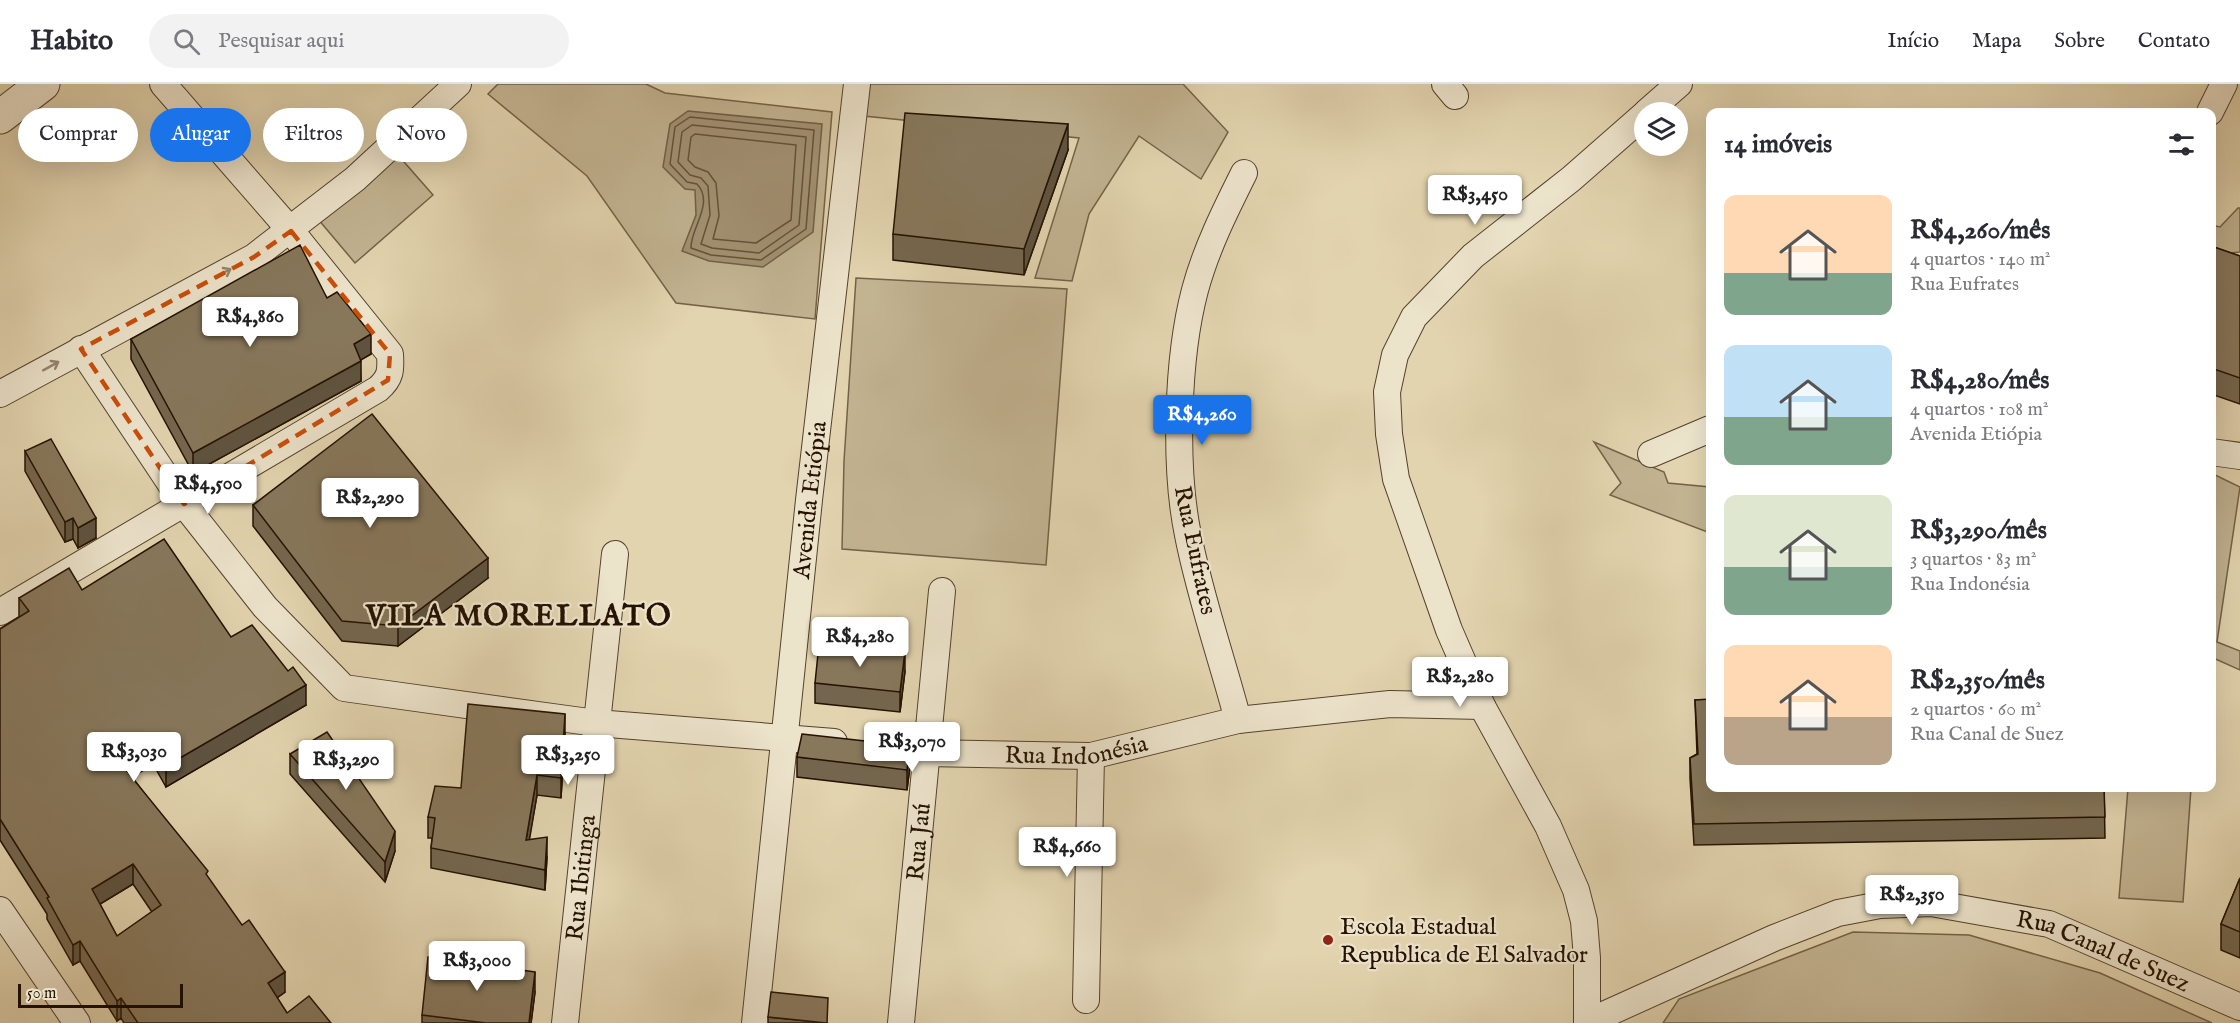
<!DOCTYPE html>
<html lang="pt">
<head>
<meta charset="utf-8">
<style>
	body { margin:0; font-family:"IM FELL English",serif; background:#f2f2f3; color:#2b2b33; height:100vh; display:flex; flex-direction:column; font-size:22px; white-space:nowrap }
	* { box-sizing:border-box; margin:0 }
	p { font-size:20px; color:#7c7c81 }
	.icon { flex:none; width:33px; height:33px; fill:none; stroke:currentColor; stroke-width:2; stroke-linecap:round; stroke-linejoin:round }
	.map { position:relative; flex:1; overflow:hidden }
	.drawer { position:absolute; left:1706px; top:24px; width:510px; height:684px; display:flex; flex-direction:column; background:#fff; border-radius:12px; box-shadow:0 6px 24px #0002 }
	.drawer>* { flex:none }
	.guide { position:absolute; left:18px; top:24px; width:570px; height:54px; display:flex; gap:12px }
	.controls { position:absolute; left:1634px; top:18px; display:grid; gap:12px }
	.controls a { display:grid; place-items:center; width:54px; height:54px; border-radius:50%; background:#fff; box-shadow:0 6px 24px #0002; font-size:30px }
	.scale { position:absolute; left:18px; bottom:15px; width:165px; box-sizing:border-box; padding-left:6px; border:3px solid #251200; border-top:0; font-size:16px; line-height:21px; white-space:nowrap; color:#251200; -webkit-text-stroke:4px #ece3cb; paint-order:stroke }
	.price { position:absolute; translate:-50% -51px; padding:0 14px; border-radius:6px; background:#fff; color:#222; font-size:20px; line-height:39px; filter:drop-shadow(0 2px 3px #0008) }
	.price::after { content:''; position:absolute; left:50%; top:36px; width:18px; height:14px; margin-left:-9px; background:inherit; clip-path:polygon(0 0,100% 0,50% 100%) }
	.price.active { background:#1a73e8; color:#fff }
	ul { padding:0; list-style:none }
	li { display:flex; align-items:center; gap:18px; height:150px; padding:0 18px }
	li span { display:grid; place-items:center; flex:none; width:168px; height:120px; border-radius:12px; color:#555 }
	li>.icon { margin-inline-start:auto }
	span .icon { width:72px; height:72px; fill:#fffc; stroke-width:1 }
	li b { font-size:26px }
	h2 { display:flex; justify-content:space-between; align-items:center; height:72px; padding:0 18px; font-size:26px }
	.tag { padding:0 21px; border-radius:27px; background:#fff; box-shadow:0 6px 24px #0002; font-size:21px; line-height:54px }
	.tag.active { background:#1a73e8; color:#fff }
	header { display:flex; align-items:center; gap:36px; box-sizing:border-box; height:84px; padding:0 30px; background:#fff; border-bottom:2px solid #e1e1e2 }
	header strong { font-size:28px }
	nav { display:flex; gap:33px; margin-inline-start:auto; font-size:21px }
	.search { width:420px; height:54px; background:#f2f2f3; display:flex; align-items:center; gap:15px; box-sizing:border-box; padding:0 21px; border-radius:33px; color:#7c7c81; font-size:22px }
	.map>svg:first-child { display:block }
	.green { fill:#c2b391; stroke:#746248; stroke-width:1.5 }
	.water { fill:#a29274; stroke:#705f46; stroke-width:1.5 }
	.lines { fill:none; stroke-linecap:round; stroke-linejoin:round }
	.shore { stroke:#64523a; stroke-width:1.5 }
	.minor-casing { stroke:#54422c; stroke-width:28 }
	.tertiary-casing { stroke:#54422c; stroke-width:35 }
	.minor { stroke:#ece3cb; stroke-width:26 }
	.tertiary { stroke:#ece3cb; stroke-width:33 }
	.wall { fill:#74664e; stroke:#251200; stroke-width:1.5; fill-rule:evenodd }
	.shaded-wall { fill:#5e5340; stroke:#251200; stroke-width:1.5 }
	.building { fill:#87775b; stroke:#251200; stroke-width:1.5; fill-rule:evenodd }
	.oneway { stroke:#928570 }
	.marked { fill:none; stroke:#cb4e0a; stroke-width:4.5; stroke-dasharray:12 8; stroke-linejoin:round }
	.poi-dot { fill:#8f2418; stroke:#ece3cb; stroke-width:2 }
	.labels { text-anchor:middle; stroke-width:4.5; stroke-linejoin:round; paint-order:stroke }
	.street-label { font-size:24px; fill:#251200; stroke:#ece3cb }
	.poi-label { font-size:24px; fill:#251200; stroke:#ece3cb; text-anchor:start }
	.district-label { font-size:30px; font-weight:bold; letter-spacing:1.5px; fill:#251200; stroke:#ece3cb }
</style>
</head>
<body>
<header>
<strong>Habito</strong>
<div class="search"><svg class="icon" aria-label="search" viewBox="0 0 24 24"><circle cx="10" cy="10" r="6"/><path d="M15 15l6 6"/></svg>Pesquisar aqui</div>
<nav><a>Início</a><a>Mapa</a><a>Sobre</a><a>Contato</a></nav>
</header>
<div class="map">
<svg width="2240" height="939" viewBox="0 0 2240 939">
	<rect width="100%" height="100%" fill="#e2d4af"/>
	<filter id="stains"><feTurbulence type="fractalNoise" baseFrequency=".00333" numOctaves="4"/><feColorMatrix values="0 0 0 0 .2 0 0 0 0 .09 0 0 0 0 .02 0 0 0 .5 -.17"/></filter>
	<radialGradient id="worn" r=".72"><stop offset=".6" stop-color="#630" stop-opacity="0"/><stop offset="1" stop-color="#630" stop-opacity=".3"/></radialGradient>
	<!-- green -->
	<g class="green">
		<polygon points="498,0 646,0 665,9 832,28 815,235 676,219 587,92 488,10"/>
		<polygon points="869,0 1183,0 1228,48 1201,95 1139,52 1089,130 1072,197 1035,194 1079,54 864,32"/>
		<polygon points="398,71 433,111 355,179 318,135"/>
		<polygon points="2238,124 2240,124 2240,168 2211,171 2211,141 2220,143"/>
		<polygon points="856,194 1067,205 1046,481 842,465 844,377"/>
		<polygon points="1594,358 1664,388 1668,399 1710,403 1710,449 1610,411 1621,399"/>
		<polygon points="2211,389 2240,403 2217,558 2240,567 2240,586 2211,573"/>
		<polygon points="2128,704 2191,704 2183,818 2119,814"/>
		<polygon points="1853,848 1969,851 2100,889 2212,939 1663,939 1679,915"/>
	</g>
	<!-- water -->
	<polygon class="water" points="688,27 822,40 813,148 763,183 709,177 682,167 696,131 695,106 685,105 663,83 670,40"/>
	<g class="lines">
		<!-- shore -->
		<g class="shore">
			<path d="M690,33l124,13 -8,99 -45,31 -50,-5 -20,-7c-1,-19 24,-45 6,-64l-10,-2 -17,-18 5,-37z"/>
			<polygon points="692,41 806,53 799,141 759,169 712,164 701,160 710,131 708,102 701,94 690,91 678,78 682,48"/>
			<polygon points="695,50 796,61 791,136 756,159 713,155 719,132 716,99 708,88 695,83 688,76 691,53"/>
		</g>
		<!-- minor casing -->
		<g class="minor-casing">
			<g id="minor">
				<polyline points="1445,0 1455,12"/>
				<polyline points="1647,28 1679,0"/>
				<polyline points="2210,28 2224,0"/>
				<polyline points="81,265 184,420 265,523 344,604 596,639 834,658"/>
				<polyline points="0,310 254,173 355,95 458,0"/>
				<polyline points="2211,368 2240,372"/>
				<polyline points="1651,370 1710,345"/>
				<path d="M0,528l378,-223c13,-11 13,-19 12,-35l-99,-123 -128,-147"/>
				<path d="M1238,636c-16,-61 -38,-123 -50,-185 -14,-68 -11,-177 7,-245 11,-41 30,-79 49,-117"/>
				<path id="s1" d="M877,663l49,6 165,3 147,-36 152,-16 92,2"/>
				<polyline points="0,826 77,939"/>
				<polyline points="1086,916 1091,672"/>
				<path id="s2" d="M1588,938l186,-84 64,-25 42,-8 51,-2 118,21 191,83"/>
				<path id="s3" d="M565,939l50,-469"/>
				<path id="s4" d="M755,939l54,-523 48,-416"/>
				<path id="s5" d="M901,939l41,-432"/>
				<polyline points="1587,939 1587,874 1584,837 1576,806 1548,742 1482,622 1449,546 1396,395 1389,350 1387,308 1395,271 1414,233 1473,172 1571,95 1644,31"/>
			</g>
		</g>
		<!-- tertiary casing -->
		<g class="tertiary-casing">
			<polyline id="tertiary" points="0,33 43,0"/>
		</g>
		<!-- minor -->
		<use href="#minor" class="minor"/>
		<!-- tertiary -->
		<use href="#tertiary" class="tertiary"/>
	</g>
	<!-- wall -->
	<g class="wall">
		<polygon points="1068,66 1024,191 893,176 893,150"/>
		<polygon points="2211,162 2240,172 2240,320 2211,310"/>
		<polygon points="327,214 371,270 360,276 361,297 193,389 131,275 131,255"/>
		<polygon points="25,367 96,454 78,464 73,455 65,458 25,387"/>
		<polygon points="253,421 488,494 398,562 342,557 253,442"/>
		<path d="M82,506l149,47 75,68 -140,82 -13,-23 -21,13 76,101 77,114 -8,6 10,15 44,10h-207l-3,-5 -4,3 -37,-60 -7,4 -26,-46v-5l-47,-74v-211l19,-12v-19zM133,800l19,28 -35,24 -17,-32z"/>
		<polygon points="905,587 900,628 815,619 815,599"/>
		<polygon points="1695,616 2104,704 2105,754 1694,761 1690,694 1690,674 1697,670"/>
		<polygon points="565,650 561,714 537,711 529,755 547,773 545,806 431,784 431,764 432,754 428,754 428,733 461,704"/>
		<polygon points="290,670 395,767 385,798 290,690"/>
		<polygon points="797,673 910,682 907,706 797,693"/>
		<polygon points="2240,794 2240,874 2221,866 2221,840"/>
		<polygon points="535,908 531,939 422,939 422,931"/>
		<polygon points="768,933 828,939 768,939"/>
	</g>
	<!-- shaded-wall -->
	<g class="shaded-wall">
		<polygon points="1068,40 1068,66 1024,191 1024,165"/>
		<polygon points="371,250 371,270 354,280 354,260"/>
		<polygon points="361,277 361,297 193,389 193,369"/>
		<polygon points="73,434 73,455 65,458 65,438"/>
		<polygon points="96,434 96,454 78,464 78,444"/>
		<polygon points="488,474 488,494 398,562 398,542"/>
		<polygon points="905,567 905,587 900,628 900,608"/>
		<polygon points="306,601 306,621 166,703 166,682"/>
		<polygon points="565,630 565,650 561,714 561,694"/>
		<polygon points="153,660 153,680 121,700 121,680"/>
		<polygon points="910,662 910,682 907,706 907,686"/>
		<polygon points="537,691 537,711 526,776 526,756"/>
		<polygon points="395,747 395,767 385,798 385,778"/>
		<polygon points="547,753 547,773 545,806 545,786"/>
		<polygon points="133,780 133,800 92,825 92,805"/>
		<polygon points="80,857 80,877 73,881 73,861"/>
		<polygon points="285,888 285,908 268,920 268,899"/>
		<polygon points="535,888 535,908 531,939 529,939"/>
		<polygon points="121,914 121,934 117,937 117,917"/>
	</g>
	<!-- building -->
	<g class="building">
		<polygon points="905,29 1068,40 1024,165 893,150"/>
		<polygon points="300,161 327,214 337,208 371,250 354,260 361,277 193,369 131,255"/>
		<polygon points="2211,162 2240,172 2240,294 2211,284"/>
		<polygon points="372,330 488,474 398,542 342,537 253,421"/>
		<polygon points="51,355 96,434 78,444 73,434 65,438 25,367"/>
		<path d="M164,455l67,98 21,-12 36,46 5,-4 13,18 -140,81 -13,-22 -32,20 87,107 -2,3 36,51 7,-5 36,52 -17,11 19,30 22,-17 22,27h-193l-17,-25 -4,3 -37,-60 -7,4 -26,-47 2,-1 -49,-78v-190l29,-18 -10,-13 50,-30 13,22zM133,780l28,41 -44,31 -25,-47z"/>
		<polygon points="819,560 905,567 900,608 815,599"/>
		<polygon points="1710,615 1710,704 2104,704 2105,733 1694,740 1690,674 1698,670 1695,616"/>
		<polygon points="468,620 565,630 561,694 537,691 526,756 547,753 545,786 431,764 435,734 428,733 435,702 461,704"/>
		<polygon points="327,648 395,747 385,778 290,670"/>
		<polygon points="802,650 910,662 907,686 797,673"/>
		<polygon points="2240,794 2240,848 2221,840"/>
		<polygon points="428,873 535,888 529,939 486,939 422,931"/>
		<polygon points="771,908 828,914 827,939 768,933"/>
	</g>
	<!-- one-way arrows -->
	<defs><path id="oneway-shaft" d="M-6 0H5M1.5-3L5.5 0L1.5 3" fill="none" stroke-width="1.6" stroke-linecap="round" stroke-linejoin="round" transform="scale(1.5)"/></defs>
	<g class="oneway">
		<use href="#oneway-shaft" transform="translate(223 189) rotate(-28)"/>
		<use href="#oneway-shaft" transform="translate(51 282) rotate(-29)"/>
	</g>
	<!-- marked area -->
	<path class="marked" d="M291,147l99,123 -2,26 -204,124 -103,-155 173,-92z"/>
	<!-- markers -->
	<circle class="poi-dot" cx="1328" cy="856" r="6"/>
	<g class="labels">
		<!-- street labels -->
		<g class="street-label">
			<text dy="8" stroke="none"><textPath href="#s4" startOffset="526">Avenida Etiópia</textPath></text>
			<text transform="translate(1196 466) rotate(78)" y="8">Rua Eufrates</text>
			<text dy="8" stroke="none"><textPath href="#s1" startOffset="200">Rua Indonésia</textPath></text>
			<text dy="8" stroke="none"><textPath href="#s5" startOffset="182">Rua Jaú</textPath></text>
			<text dy="8" stroke="none"><textPath href="#s3" startOffset="146">Rua Ibitinga</textPath></text>
			<text dy="8" stroke="none"><textPath href="#s2" startOffset="546">Rua Canal de Suez</textPath></text>
		</g>
		<!-- poi labels -->
		<g class="poi-label">
			<text x="1340" y="850">Escola Estadual<tspan x="1340" dy="28">Republica de El Salvador</tspan></text>
		</g>
		<!-- district labels -->
		<g class="district-label">
			<text x="519" y="541">VILA MORELLATO</text>
		</g>
	</g>
	<rect width="100%" height="100%" filter="url(#stains)"/>
	<rect width="100%" height="100%" fill="url(#worn)"/>
</svg>
<div class="controls">
<a><svg class="icon" aria-label="layers" viewBox="0 0 24 24"><path d="M12 4l9 5-9 5-9-5zM3 14l9 5 9-5"/></svg></a>
</div>
<div class="scale">50 m</div>
<b class="price" style="left:1475px;top:142px">R$3,450</b>
<b class="price" style="left:250px;top:264px">R$4,860</b>
<b class="price active" style="left:1202px;top:362px">R$4,260</b>
<b class="price" style="left:208px;top:431px">R$4,500</b>
<b class="price" style="left:370px;top:445px">R$2,290</b>
<b class="price" style="left:860px;top:584px">R$4,280</b>
<b class="price" style="left:1460px;top:624px">R$2,280</b>
<b class="price" style="left:912px;top:689px">R$3,070</b>
<b class="price" style="left:134px;top:699px">R$3,030</b>
<b class="price" style="left:568px;top:702px">R$3,250</b>
<b class="price" style="left:346px;top:707px">R$3,290</b>
<b class="price" style="left:1067px;top:794px">R$4,660</b>
<b class="price" style="left:1912px;top:842px">R$2,350</b>
<b class="price" style="left:477px;top:908px">R$3,000</b>
<div class="guide">
<a class="tag">Comprar</a>
<a class="tag active">Alugar</a>
<a class="tag">Filtros</a>
<a class="tag">Novo</a>
</div>
<section class="drawer">
<h2>14 imóveis<svg class="icon" aria-label="filters" viewBox="0 0 24 24"><path d="M4 7h16M4 17h16"/><circle cx="9" cy="7" r="2"/><circle cx="15" cy="17" r="2"/></svg></h2>
<ul>
<li><span style="background:linear-gradient(#ffd9b3 65%,#7fa58c 0)"><svg class="icon" aria-label="home" viewBox="0 0 24 24"><path d="M3 11l9-7 9 7M6 9v11h12V9"/></svg></span><div><b>R$4,260/mês</b><p>4 quartos · 140 m²</p><p>Rua Eufrates</p></div></li>
<li><span style="background:linear-gradient(#bfe0f5 60%,#7fa58c 0)"><svg class="icon" aria-label="home" viewBox="0 0 24 24"><path d="M3 11l9-7 9 7M6 9v11h12V9"/></svg></span><div><b>R$4,280/mês</b><p>4 quartos · 108 m²</p><p>Avenida Etiópia</p></div></li>
<li><span style="background:linear-gradient(#dfe7d0 60%,#7fa58c 0)"><svg class="icon" aria-label="home" viewBox="0 0 24 24"><path d="M3 11l9-7 9 7M6 9v11h12V9"/></svg></span><div><b>R$3,290/mês</b><p>3 quartos · 83 m²</p><p>Rua Indonésia</p></div></li>
<li><span style="background:linear-gradient(#ffd9b3 60%,#b9a48a 0)"><svg class="icon" aria-label="home" viewBox="0 0 24 24"><path d="M3 11l9-7 9 7M6 9v11h12V9"/></svg></span><div><b>R$2,350/mês</b><p>2 quartos · 60 m²</p><p>Rua Canal de Suez</p></div></li>
</ul>
</section>
</div>
</body>
</html>
